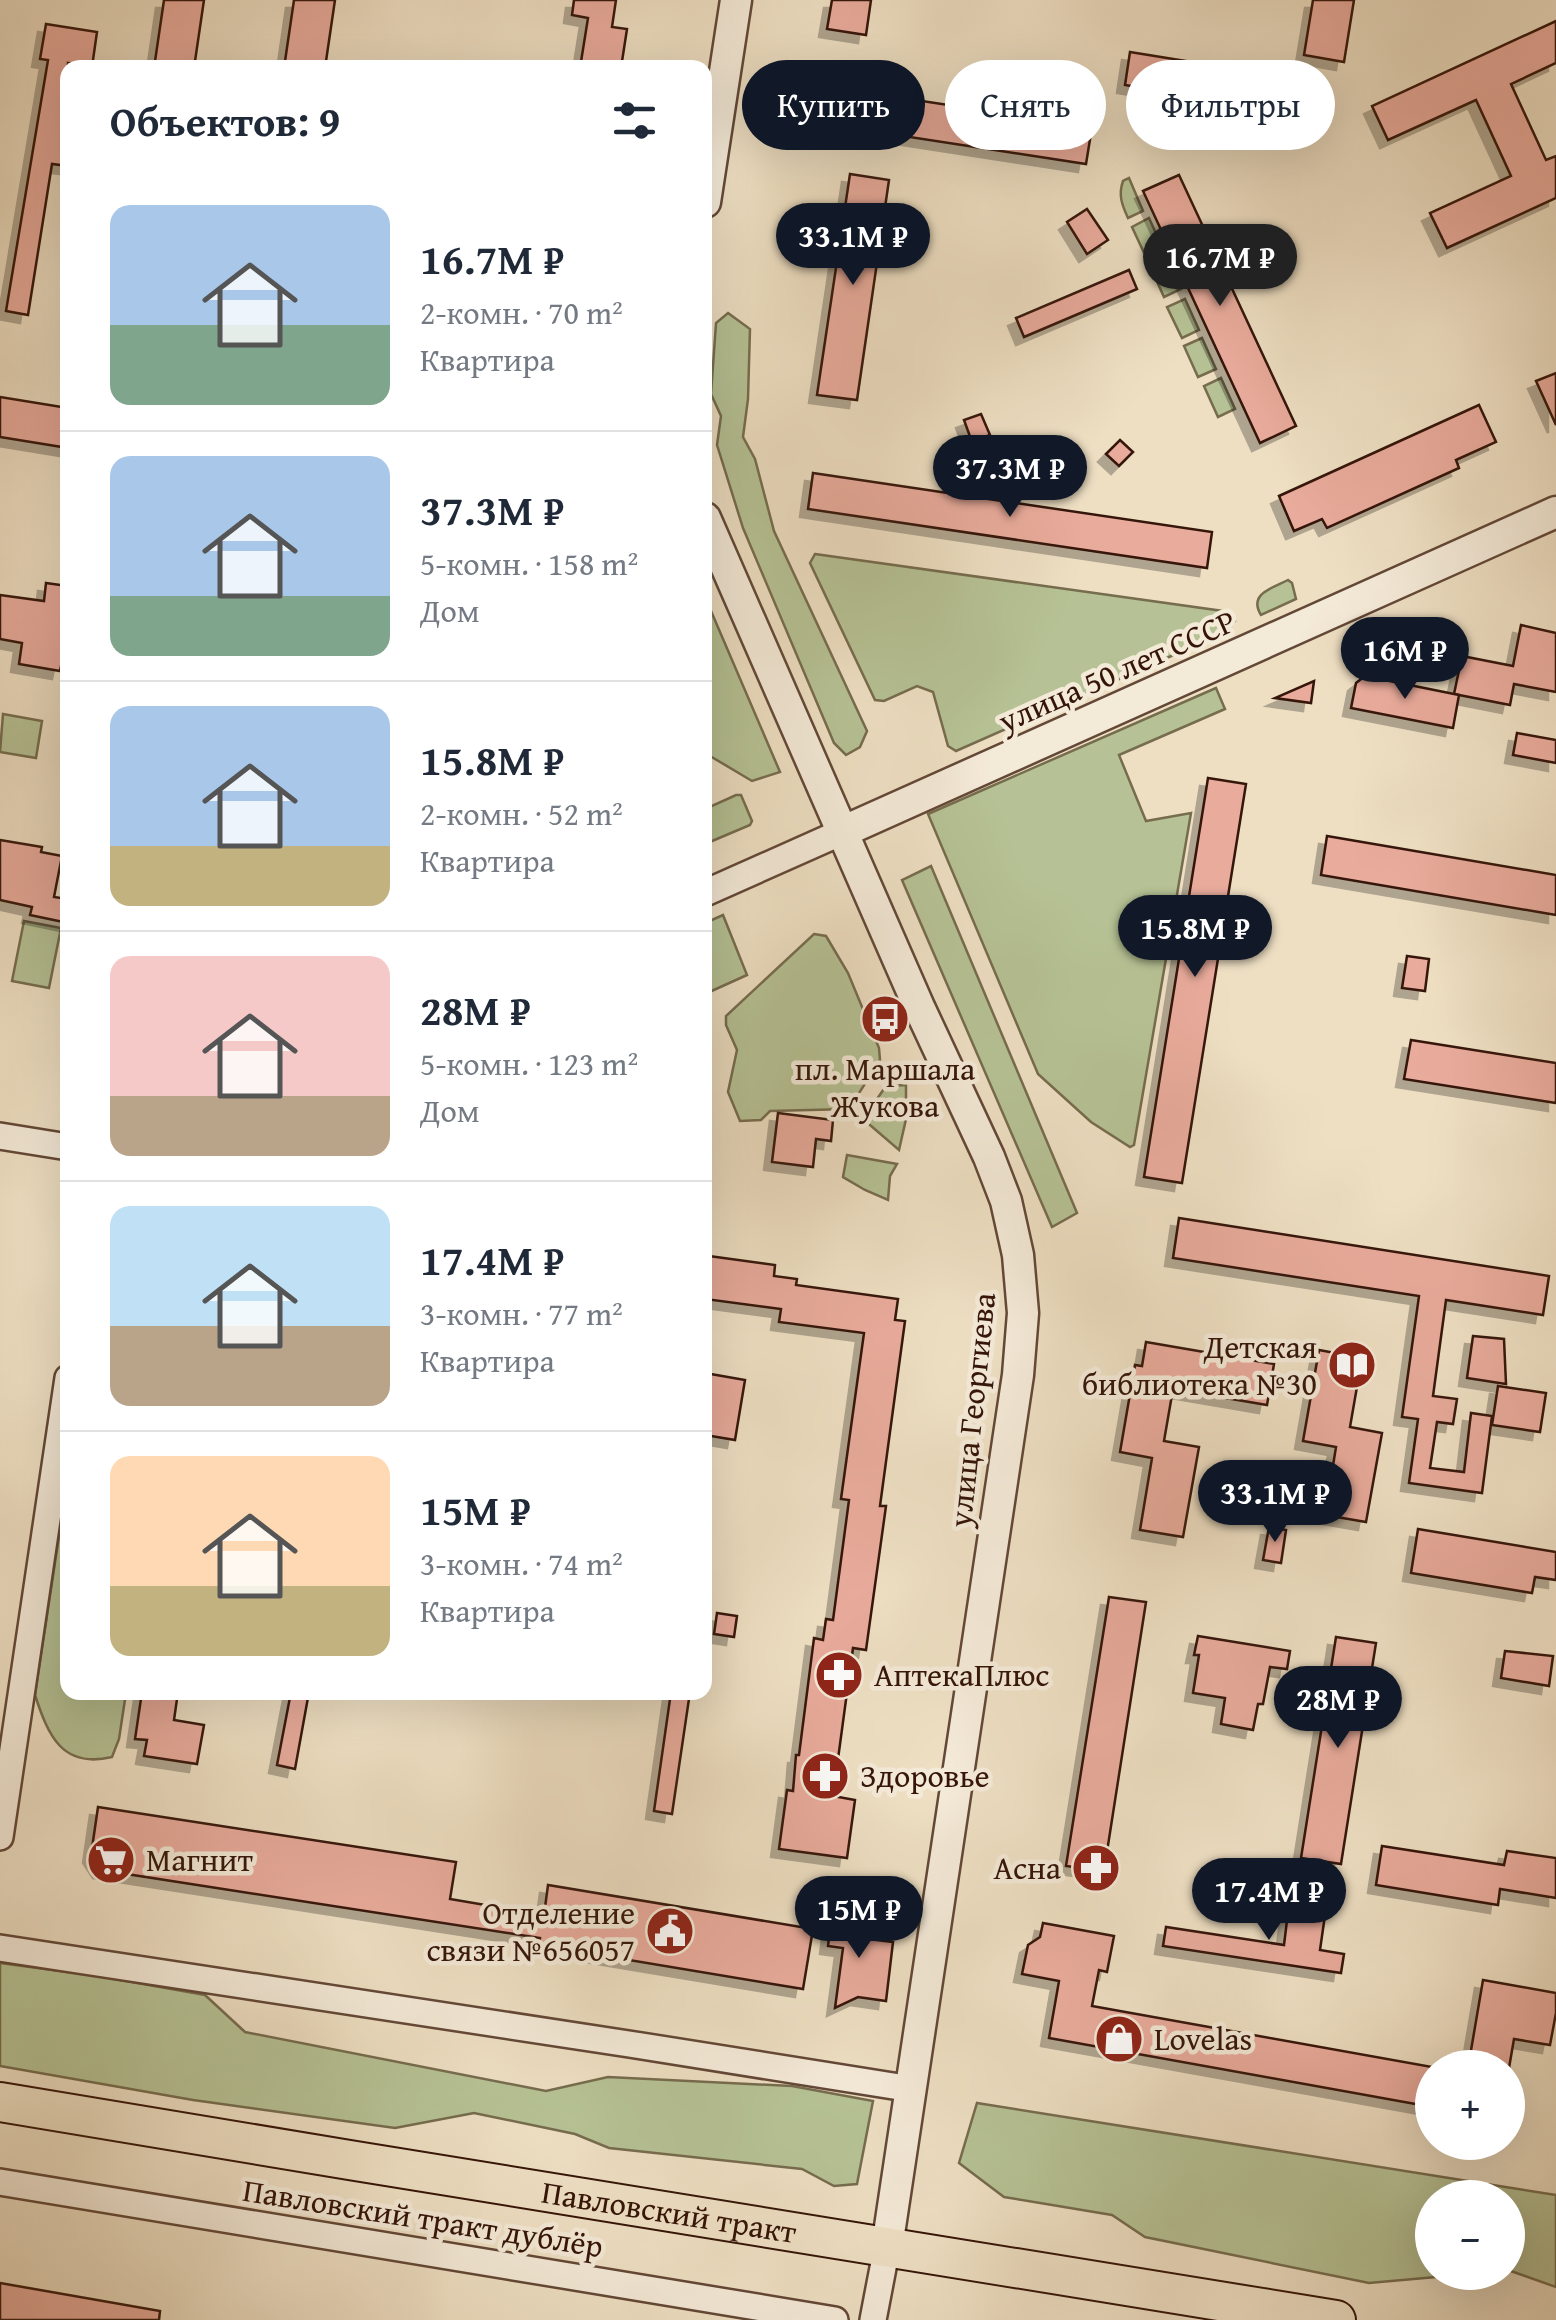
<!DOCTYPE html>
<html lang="ru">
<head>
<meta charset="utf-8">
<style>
	body { margin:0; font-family:"Gentium Book Plus",serif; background:#f2f2f3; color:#1f2937; height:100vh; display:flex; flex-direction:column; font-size:38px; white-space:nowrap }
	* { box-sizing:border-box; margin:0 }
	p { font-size:32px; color:#747a83 }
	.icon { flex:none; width:55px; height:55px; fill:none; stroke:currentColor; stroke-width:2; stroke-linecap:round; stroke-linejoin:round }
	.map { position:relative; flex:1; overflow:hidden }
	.side { position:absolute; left:60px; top:60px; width:652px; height:1640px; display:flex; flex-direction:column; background:#fff; border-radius:20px; box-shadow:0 10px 40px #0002 }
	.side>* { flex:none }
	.banner { position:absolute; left:742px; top:60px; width:662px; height:90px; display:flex; gap:20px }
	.tools { position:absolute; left:1415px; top:2050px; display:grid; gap:20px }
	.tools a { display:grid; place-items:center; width:110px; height:110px; border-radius:50%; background:#fff; box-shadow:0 10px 40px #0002; font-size:50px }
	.price { position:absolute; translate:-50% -85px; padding:0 22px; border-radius:35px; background:#111827; color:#fff; font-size:32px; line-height:65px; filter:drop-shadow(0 2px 5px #0008) }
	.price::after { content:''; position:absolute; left:50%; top:60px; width:30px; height:22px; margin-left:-15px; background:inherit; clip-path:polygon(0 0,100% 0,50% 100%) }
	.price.current { background:#222; color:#fff }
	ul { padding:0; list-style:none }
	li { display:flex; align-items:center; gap:30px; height:250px; padding:0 50px }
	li+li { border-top:2px solid #e0e1e3 }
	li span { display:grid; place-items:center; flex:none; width:280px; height:200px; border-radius:20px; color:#555 }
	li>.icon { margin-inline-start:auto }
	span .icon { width:120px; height:120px; fill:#fffc; stroke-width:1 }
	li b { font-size:42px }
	h2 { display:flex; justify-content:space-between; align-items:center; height:120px; padding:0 50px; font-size:42px }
	.chip { padding:0 35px; border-radius:45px; background:#fff; box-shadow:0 10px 40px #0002; font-size:35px; line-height:90px }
	.chip.current { background:#111827; color:#fff }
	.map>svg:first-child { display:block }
	.green { fill:#b6c295; stroke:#766c4e; stroke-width:2.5 }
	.building { fill:#e9ab9c; stroke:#351508; stroke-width:2.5; filter:url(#shadow) }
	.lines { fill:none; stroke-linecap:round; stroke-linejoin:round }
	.minor-casing { stroke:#634837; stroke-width:30 }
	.tertiary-casing { stroke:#634837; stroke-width:35 }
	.primary-casing { stroke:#351508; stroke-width:42 }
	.minor { stroke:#f4ead8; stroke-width:25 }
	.tertiary { stroke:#f4ead8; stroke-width:30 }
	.primary { stroke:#eedfc3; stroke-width:38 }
	.labels { text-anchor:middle; stroke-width:9; stroke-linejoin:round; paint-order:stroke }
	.street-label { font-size:32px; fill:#351508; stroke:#f4ead8 }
	.poi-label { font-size:32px; fill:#351508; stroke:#f4ead8; text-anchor:start }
</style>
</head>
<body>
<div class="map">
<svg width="1556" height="2320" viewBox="0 0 1556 2320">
	<defs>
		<filter id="shadow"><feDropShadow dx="-8" dy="8" stdDeviation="0" flood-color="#0004"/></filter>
	</defs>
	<rect width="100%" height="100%" fill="#eedfc3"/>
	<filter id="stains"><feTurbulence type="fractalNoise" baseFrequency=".002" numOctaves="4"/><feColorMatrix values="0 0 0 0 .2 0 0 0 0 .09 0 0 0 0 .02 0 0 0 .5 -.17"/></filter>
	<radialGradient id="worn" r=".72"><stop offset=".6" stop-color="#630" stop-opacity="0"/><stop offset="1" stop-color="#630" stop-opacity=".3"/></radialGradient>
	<!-- green -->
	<g class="green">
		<path d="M1129,178l14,33 -15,7c-6,-13 -10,-23 -5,-37z"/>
		<polygon points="1149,218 1163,249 1146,257 1132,227"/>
		<polygon points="1167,258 1181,289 1164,297 1150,266"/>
		<polygon points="1185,299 1199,330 1182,338 1167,307"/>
		<polygon points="728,313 750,329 748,399 743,437 755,459 774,531 867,731 860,747 846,755 834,743 743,528 717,445 721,416 711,394 716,323"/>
		<polygon points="1202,338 1216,369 1198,377 1184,346"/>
		<polygon points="1221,378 1235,409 1218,417 1204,386"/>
		<polygon points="815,554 1230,612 1235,621 1228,631 956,751 948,746 933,692 917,686 884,701 875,700 810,563"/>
		<path d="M1288,580l4,3 4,16 -35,16c-13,-21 11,-27 27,-35z"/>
		<polygon points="705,597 780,772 752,781 705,753"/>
		<polygon points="1216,688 1225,709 1119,755 1146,821 1191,813 1134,1145 1130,1147 1091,1122 1038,1074 928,814"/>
		<polygon points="3,714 42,721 36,758 0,752"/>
		<polygon points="736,795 741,795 752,821 750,825 705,844 705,809"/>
		<polygon points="931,866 1077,1213 1052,1227 902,880"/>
		<polygon points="723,915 747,975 705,994 705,923"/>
		<polygon points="24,921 61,928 49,988 12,981"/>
		<polygon points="814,934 826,936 848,973 879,1048 880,1060 849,1109 770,1111 761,1120 740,1121 728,1092 737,1050 726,1025 726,1016"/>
		<polygon points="906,1085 906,1119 899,1150 863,1119 886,1086"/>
		<polygon points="847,1155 897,1164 890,1176 888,1200 865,1190 843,1177"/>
		<path d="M67,1483l1,209 58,1 -7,46 -7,18c-50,12 -64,-22 -77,-62z"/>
		<polygon points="0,1963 98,1976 205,1995 245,2032 546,2091 608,2077 792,2086 873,2101 857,2184 834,2186 802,2169 609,2148 575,2134 474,2113 395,2128 193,2100 0,2066"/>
		<polygon points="977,2103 1556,2195 1556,2287 1508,2270 1508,2198 1432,2198 1432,2272 1481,2273 1369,2283 1145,2237 1112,2215 1004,2197 959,2163"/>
	</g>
	<!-- building -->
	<g class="building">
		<polygon points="164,0 204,0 194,68 154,68"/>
		<polygon points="294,0 335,0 325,68 284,68"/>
		<polygon points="574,0 616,0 612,27 627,29 621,68 580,68 588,18 572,15"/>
		<polygon points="832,0 871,0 866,35 827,29"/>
		<polygon points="1313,0 1354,0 1344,62 1304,55"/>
		<polygon points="1556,21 1556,63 1511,84 1546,160 1556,156 1556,198 1447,248 1430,213 1511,176 1476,100 1388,140 1372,106"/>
		<polygon points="46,24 97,32 92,67 68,63 68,166 52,164 28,315 6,311 48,60 40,59"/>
		<polygon points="1130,52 1223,67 1218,100 1125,85"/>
		<polygon points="817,85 1092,127 1086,164 812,122"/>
		<polygon points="850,174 889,180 857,400 817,395"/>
		<polygon points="1179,175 1296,426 1260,443 1143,191"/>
		<polygon points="1087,209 1108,240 1087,254 1067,222"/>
		<polygon points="1129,270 1137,289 1024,337 1016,318"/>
		<polygon points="1556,373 1556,425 1536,381"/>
		<polygon points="0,397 68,408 68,448 0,437"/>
		<polygon points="1479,405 1496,442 1456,460 1459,468 1327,528 1322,519 1294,531 1279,496"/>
		<polygon points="981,414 990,435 972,442 964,420"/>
		<polygon points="1120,440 1133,452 1119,466 1106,454"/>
		<polygon points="813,473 1212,532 1207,568 808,509"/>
		<polygon points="46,583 68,586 68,631 60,671 19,664 22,643 0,639 0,595 44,601"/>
		<polygon points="1521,625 1556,633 1556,692 1514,684 1510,705 1454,694 1462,656 1513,666"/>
		<polygon points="1365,676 1459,695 1453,728 1351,708 1356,683"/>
		<polygon points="1314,681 1311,703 1275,698"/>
		<polygon points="1517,733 1556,740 1556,763 1513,755"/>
		<polygon points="1208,778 1246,784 1182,1183 1144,1177"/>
		<polygon points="1327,836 1556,875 1556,915 1321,875"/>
		<polygon points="0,840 42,847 41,852 62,856 54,897 68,899 68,923 30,915 32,907 0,900"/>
		<polygon points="1407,956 1429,959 1425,991 1402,988"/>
		<polygon points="1411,1040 1556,1063 1556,1103 1404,1079"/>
		<polygon points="778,1113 833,1120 831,1141 816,1139 813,1167 772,1162"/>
		<polygon points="1179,1218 1549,1276 1543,1315 1446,1300 1433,1396 1457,1399 1453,1424 1437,1422 1430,1468 1464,1472 1471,1413 1492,1416 1482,1493 1409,1483 1418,1419 1402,1417 1419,1296 1173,1258"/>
		<polygon points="709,1256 775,1265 774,1276 797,1279 796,1285 898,1299 895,1320 905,1321 880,1506 886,1506 866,1650 853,1648 833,1796 855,1800 847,1858 779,1849 787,1790 793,1791 796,1755 799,1755 814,1638 823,1640 826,1619 833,1620 849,1500 841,1499 864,1333 779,1322 781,1309 705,1299 705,1271 707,1271"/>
		<polygon points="1473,1336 1504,1339 1506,1384 1467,1378"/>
		<polygon points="1146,1342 1274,1364 1267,1405 1173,1389 1164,1441 1199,1447 1183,1537 1140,1530 1152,1458 1120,1452 1135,1365 1142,1366"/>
		<polygon points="1319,1350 1362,1358 1350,1427 1382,1433 1366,1522 1325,1515 1336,1447 1303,1441"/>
		<polygon points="705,1373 745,1380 735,1440 705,1435"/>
		<polygon points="1498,1386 1546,1393 1540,1432 1492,1425"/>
		<polygon points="1269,1527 1286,1530 1281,1563 1263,1560"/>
		<polygon points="1418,1529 1556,1552 1556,1580 1535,1577 1532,1593 1411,1573"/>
		<polygon points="1109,1597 1146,1602 1104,1871 1066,1866"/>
		<polygon points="717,1613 737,1616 734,1637 714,1634"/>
		<polygon points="1198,1636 1290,1651 1287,1669 1270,1667 1263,1704 1258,1704 1253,1730 1221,1724 1225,1698 1193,1693 1199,1655 1194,1655"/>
		<polygon points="1336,1637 1376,1643 1341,1864 1301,1858"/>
		<polygon points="1505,1651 1553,1656 1549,1686 1501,1678"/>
		<polygon points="142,1692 178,1692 174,1720 204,1725 197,1764 144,1756 147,1740 135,1739"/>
		<polygon points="291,1692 309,1692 295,1769 277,1765"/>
		<polygon points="671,1692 690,1692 672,1814 654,1811"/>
		<polygon points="98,1807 456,1862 450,1899 544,1915 548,1885 813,1929 803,1989 539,1945 540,1938 101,1870 91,1855"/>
		<polygon points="1382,1846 1504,1865 1507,1851 1556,1858 1556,1898 1500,1889 1498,1905 1376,1885"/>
		<polygon points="1289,1904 1326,1908 1320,1950 1344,1954 1341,1973 1163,1946 1166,1927 1284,1945"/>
		<polygon points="833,1907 854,1910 850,1937 893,1942 886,2001 858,1997 835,2008 843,1948 828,1946"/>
		<polygon points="1043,1923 1114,1936 1107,1972 1099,1970 1092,2006 1432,2067 1432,2107 1049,2038 1059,1981 1022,1974 1028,1945 1040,1937"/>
		<polygon points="1483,1980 1556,1993 1556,2013 1550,2045 1514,2039 1509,2068 1468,2068"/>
		<polygon points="0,2283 160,2311 159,2320 0,2320"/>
	</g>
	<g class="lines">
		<!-- minor casing -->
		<g class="minor-casing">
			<g id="minor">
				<polyline points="705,893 842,832"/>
				<polyline points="0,1136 68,1147"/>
				<polyline points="0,1837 68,1378"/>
				<polyline points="0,1948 629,2044 912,2089"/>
				<polyline points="0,2182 835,2320"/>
				<polyline points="873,2320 887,2247"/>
			</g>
		</g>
		<!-- tertiary casing -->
		<g class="tertiary-casing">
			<g id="tertiary">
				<polyline points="705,202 736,0"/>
				<polyline points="705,518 919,1007 989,1157 1006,1201 1018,1255 1023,1313 1018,1375 887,2247"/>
				<polyline points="842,832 1556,512"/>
			</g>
		</g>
		<!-- primary casing -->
		<g class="primary-casing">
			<g id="primary">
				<path id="s1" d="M0,2102c445,75 891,145 1336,218"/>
			</g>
		</g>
		<!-- minor -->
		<use href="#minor" class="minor"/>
		<!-- tertiary -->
		<use href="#tertiary" class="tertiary"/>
		<!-- primary -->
		<use href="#primary" class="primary"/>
	</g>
	<!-- icons -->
	<defs>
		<g id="bus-disc" transform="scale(2.5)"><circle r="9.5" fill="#8f2418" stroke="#f4ead8"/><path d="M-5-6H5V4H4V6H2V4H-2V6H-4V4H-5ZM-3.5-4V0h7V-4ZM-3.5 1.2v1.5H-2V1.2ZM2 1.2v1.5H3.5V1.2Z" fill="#fff"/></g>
		<g id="library-disc" transform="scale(2.5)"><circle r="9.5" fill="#8f2418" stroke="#f4ead8"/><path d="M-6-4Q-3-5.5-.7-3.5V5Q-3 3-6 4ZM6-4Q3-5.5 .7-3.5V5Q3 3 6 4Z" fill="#fff"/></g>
		<g id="pharmacy-disc" transform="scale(2.5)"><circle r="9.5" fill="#8f2418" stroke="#f4ead8"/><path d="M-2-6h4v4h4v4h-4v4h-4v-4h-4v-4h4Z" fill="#fff"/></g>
		<g id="supermarket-disc" transform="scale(2.5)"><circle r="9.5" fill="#8f2418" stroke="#f4ead8"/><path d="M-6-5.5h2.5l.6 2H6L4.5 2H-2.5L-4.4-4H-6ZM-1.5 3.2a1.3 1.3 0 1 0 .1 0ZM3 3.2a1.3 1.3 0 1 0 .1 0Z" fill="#fff"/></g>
		<g id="civic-disc" transform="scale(2.5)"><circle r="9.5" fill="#8f2418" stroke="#f4ead8"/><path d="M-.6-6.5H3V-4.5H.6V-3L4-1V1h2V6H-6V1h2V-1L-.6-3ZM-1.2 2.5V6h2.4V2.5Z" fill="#fff"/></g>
		<g id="shop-disc" transform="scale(2.5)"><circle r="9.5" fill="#8f2418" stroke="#f4ead8"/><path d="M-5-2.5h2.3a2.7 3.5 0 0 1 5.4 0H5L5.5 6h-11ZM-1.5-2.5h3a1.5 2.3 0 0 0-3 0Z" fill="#fff"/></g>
	</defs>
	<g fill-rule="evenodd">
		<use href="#bus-disc" x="885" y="1019"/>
		<use href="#library-disc" x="1352" y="1365"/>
		<use href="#pharmacy-disc" x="839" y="1675"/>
		<use href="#pharmacy-disc" x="825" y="1776"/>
		<use href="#supermarket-disc" x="111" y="1860"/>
		<use href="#pharmacy-disc" x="1096" y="1868"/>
		<use href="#civic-disc" x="670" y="1931"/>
		<use href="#shop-disc" x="1119" y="2039"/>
	</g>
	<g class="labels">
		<!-- street labels -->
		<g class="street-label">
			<text transform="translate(1117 671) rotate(-24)" y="11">улица 50 лет СССР</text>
			<text transform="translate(972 1410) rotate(-84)" y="11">улица Георгиева</text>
			<text dy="11" stroke="none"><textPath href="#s1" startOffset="678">Павловский тракт</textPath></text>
			<text transform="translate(423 2218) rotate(9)" y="11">Павловский тракт дублёр</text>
		</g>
		<!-- poi labels -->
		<g class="poi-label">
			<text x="885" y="1080" text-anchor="middle">пл. Маршала<tspan x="885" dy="37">Жукова</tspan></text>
			<text x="1317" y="1358" text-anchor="end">Детская<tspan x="1317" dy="37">библиотека №30</tspan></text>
			<text x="874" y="1686">АптекаПлюс</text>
			<text x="860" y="1787">Здоровье</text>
			<text x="146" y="1871">Магнит</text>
			<text x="1061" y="1879" text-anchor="end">Асна</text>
			<text x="635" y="1924" text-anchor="end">Отделение<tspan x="635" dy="37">связи №656057</tspan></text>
			<text x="1154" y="2050">Lovelas</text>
		</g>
	</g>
	<rect width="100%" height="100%" filter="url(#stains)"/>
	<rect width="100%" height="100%" fill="url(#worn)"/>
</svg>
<div class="tools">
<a>+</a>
<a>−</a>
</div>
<b class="price" style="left:853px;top:288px">33.1M ₽</b>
<b class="price current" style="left:1220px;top:309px">16.7M ₽</b>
<b class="price" style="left:1010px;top:520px">37.3M ₽</b>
<b class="price" style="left:1405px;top:702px">16M ₽</b>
<b class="price" style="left:1195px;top:980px">15.8M ₽</b>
<b class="price" style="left:1275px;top:1545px">33.1M ₽</b>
<b class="price" style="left:1338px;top:1751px">28M ₽</b>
<b class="price" style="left:1269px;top:1943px">17.4M ₽</b>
<b class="price" style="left:859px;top:1961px">15M ₽</b>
<div class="banner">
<a class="chip current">Купить</a>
<a class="chip">Снять</a>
<a class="chip">Фильтры</a>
</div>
<section class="side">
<h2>Объектов: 9<svg class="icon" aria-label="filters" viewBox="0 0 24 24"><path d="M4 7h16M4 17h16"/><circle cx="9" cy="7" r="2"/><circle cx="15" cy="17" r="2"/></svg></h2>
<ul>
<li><span style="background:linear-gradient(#a9c7e8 60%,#7fa58c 0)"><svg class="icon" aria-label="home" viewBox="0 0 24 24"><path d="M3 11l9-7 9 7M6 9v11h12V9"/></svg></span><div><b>16.7M ₽</b><p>2-комн. · 70 m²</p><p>Квартира</p></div></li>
<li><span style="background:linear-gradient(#a9c7e8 70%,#7fa58c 0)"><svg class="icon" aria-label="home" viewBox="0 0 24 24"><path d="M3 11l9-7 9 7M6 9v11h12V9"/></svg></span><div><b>37.3M ₽</b><p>5-комн. · 158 m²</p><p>Дом</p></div></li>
<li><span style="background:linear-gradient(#a9c7e8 70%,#c2b280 0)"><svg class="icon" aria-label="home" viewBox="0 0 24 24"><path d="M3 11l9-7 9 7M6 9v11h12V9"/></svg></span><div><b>15.8M ₽</b><p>2-комн. · 52 m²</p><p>Квартира</p></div></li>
<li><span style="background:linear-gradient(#f6c9c9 70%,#b9a48a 0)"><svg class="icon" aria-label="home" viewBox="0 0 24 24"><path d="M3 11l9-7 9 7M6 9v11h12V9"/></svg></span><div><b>28M ₽</b><p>5-комн. · 123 m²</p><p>Дом</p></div></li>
<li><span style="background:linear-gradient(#bfe0f5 60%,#b9a48a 0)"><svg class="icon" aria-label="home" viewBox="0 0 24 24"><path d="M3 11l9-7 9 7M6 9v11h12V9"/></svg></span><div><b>17.4M ₽</b><p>3-комн. · 77 m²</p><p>Квартира</p></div></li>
<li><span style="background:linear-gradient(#ffd9b3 65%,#c2b280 0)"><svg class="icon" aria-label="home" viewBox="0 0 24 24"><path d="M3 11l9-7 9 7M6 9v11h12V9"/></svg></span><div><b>15M ₽</b><p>3-комн. · 74 m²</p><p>Квартира</p></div></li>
</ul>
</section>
</div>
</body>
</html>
